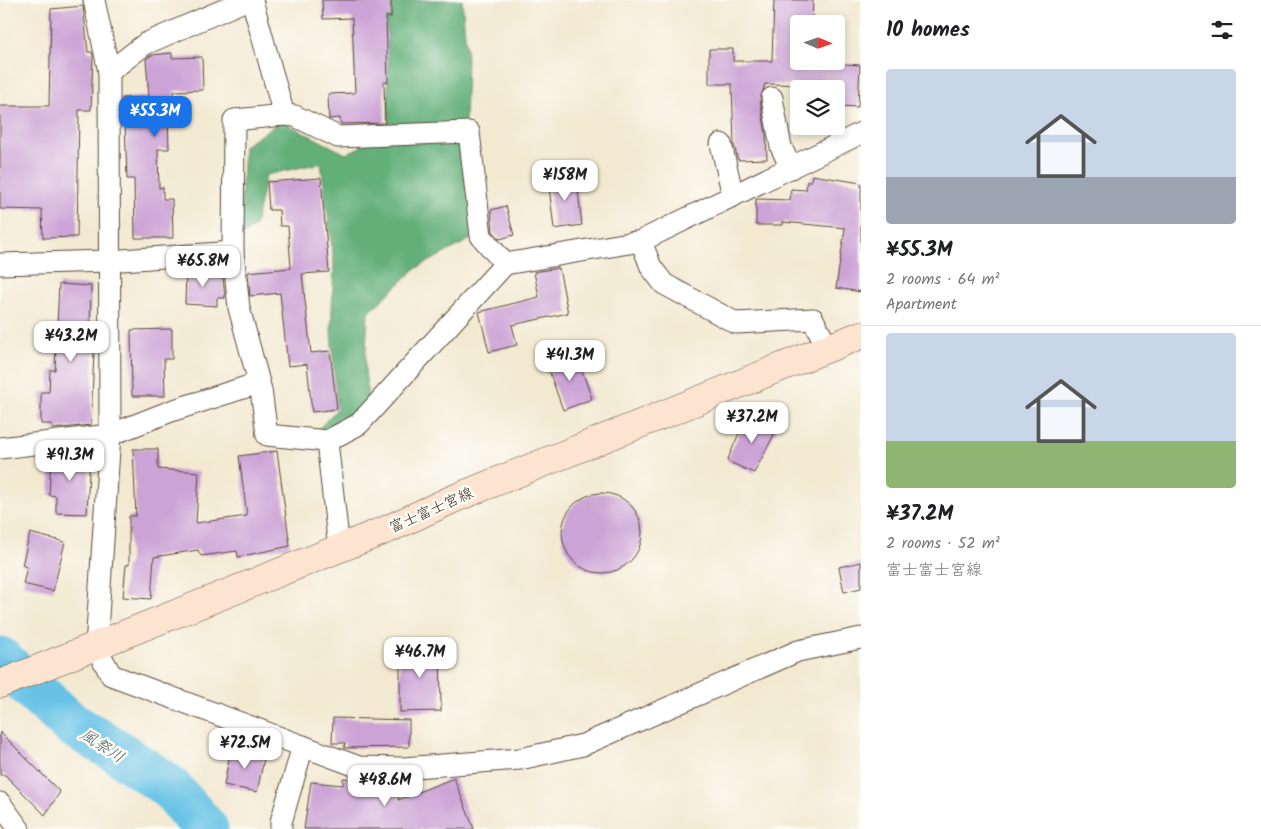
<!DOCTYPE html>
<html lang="en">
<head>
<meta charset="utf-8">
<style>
	body { margin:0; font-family:Kalam,"Klee One",sans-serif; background:#f6f6f6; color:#202124; height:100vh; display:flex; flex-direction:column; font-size:19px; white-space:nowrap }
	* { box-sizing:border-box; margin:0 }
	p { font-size:16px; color:#757577 }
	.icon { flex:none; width:28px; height:28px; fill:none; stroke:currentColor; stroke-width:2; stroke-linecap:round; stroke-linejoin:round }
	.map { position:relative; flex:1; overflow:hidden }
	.drawer { display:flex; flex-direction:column; background:#fff; width:400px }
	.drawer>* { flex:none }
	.needle { width:32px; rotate:92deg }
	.controls { position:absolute; left:790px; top:15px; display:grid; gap:10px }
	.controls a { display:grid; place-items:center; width:55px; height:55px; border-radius:5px; background:#fff; box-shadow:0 2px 8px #0003; font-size:25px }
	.price { position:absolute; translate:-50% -42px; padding:0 11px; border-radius:10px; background:#fff; color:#222; font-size:16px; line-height:32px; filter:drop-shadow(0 1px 2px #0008) }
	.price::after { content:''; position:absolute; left:50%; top:30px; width:15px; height:11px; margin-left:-8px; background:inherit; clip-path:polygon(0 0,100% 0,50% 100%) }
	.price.selected { background:#1a73e8; color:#fff }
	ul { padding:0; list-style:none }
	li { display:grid; align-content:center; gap:10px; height:265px; padding:0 25px }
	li+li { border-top:1px solid #e0e0e0 }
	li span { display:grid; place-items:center; height:155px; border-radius:5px; color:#555 }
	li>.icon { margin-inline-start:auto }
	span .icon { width:90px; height:90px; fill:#fffc; stroke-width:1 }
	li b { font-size:21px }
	h2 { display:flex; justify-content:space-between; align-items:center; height:60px; padding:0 25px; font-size:21px }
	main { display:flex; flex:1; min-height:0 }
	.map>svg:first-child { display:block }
	.forest { fill:#62af78; stroke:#4e6c4b }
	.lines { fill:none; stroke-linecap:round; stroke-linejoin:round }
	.river { stroke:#68c2e6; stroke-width:45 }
	.building { fill:#cca3d6 }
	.minor-casing { stroke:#574739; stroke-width:23 }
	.secondary-casing { stroke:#574739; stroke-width:29 }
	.minor { stroke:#fff; stroke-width:21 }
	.secondary { stroke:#fde4d1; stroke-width:28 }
	.labels { text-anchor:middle; stroke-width:5; stroke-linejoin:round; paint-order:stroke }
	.street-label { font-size:15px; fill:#3b2a1e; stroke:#fdfcf7 }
	.water-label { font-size:16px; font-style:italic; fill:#4b5f64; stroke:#fdfcf7 }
</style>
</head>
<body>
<main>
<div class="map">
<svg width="861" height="829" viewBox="0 0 861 829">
	<rect width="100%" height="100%" fill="#fdfcf7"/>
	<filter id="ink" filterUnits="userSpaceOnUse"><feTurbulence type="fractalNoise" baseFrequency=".02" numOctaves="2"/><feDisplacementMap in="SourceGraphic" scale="10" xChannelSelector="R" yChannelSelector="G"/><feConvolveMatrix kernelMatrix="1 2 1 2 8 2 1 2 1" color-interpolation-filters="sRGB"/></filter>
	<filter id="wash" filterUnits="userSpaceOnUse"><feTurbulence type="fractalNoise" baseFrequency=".0096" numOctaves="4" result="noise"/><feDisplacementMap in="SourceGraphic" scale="20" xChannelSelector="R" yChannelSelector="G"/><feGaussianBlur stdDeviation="1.12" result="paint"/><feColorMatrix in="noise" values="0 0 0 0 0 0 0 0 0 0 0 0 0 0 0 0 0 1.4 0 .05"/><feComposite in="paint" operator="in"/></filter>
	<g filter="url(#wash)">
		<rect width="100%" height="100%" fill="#f3e9d1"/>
		<!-- forest -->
		<polygon class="forest" points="386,0 462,0 467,58 465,126 473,238 415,269 368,313 365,369 369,408 345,436 314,434 337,409 331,332 334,263 321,163 266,175 255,226 239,238 244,146 281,121 346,154 389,132"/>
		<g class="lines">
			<!-- river -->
			<polyline class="river" points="0,659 71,724 115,750 168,786 206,829"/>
		</g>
		<g id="blocks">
			<!-- building -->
			<g class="building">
				<polygon points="322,0 391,0 391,17 386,17 388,82 384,82 385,123 341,124 340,118 329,119 328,94 355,93 352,18 323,19"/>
				<polygon points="774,0 813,0 812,24 799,24 799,61 860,65 858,107 838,106 836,89 831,89 831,85 765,84 760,100 766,135 767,159 738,160 734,145 732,84 709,84 709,49 733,49 733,61 772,61"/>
				<polygon points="83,6 88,52 92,52 93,55 91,110 79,110 77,237 43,238 42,210 0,209 0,106 49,106 51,9"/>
				<polygon points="172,53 172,58 202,57 203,90 174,91 176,113 168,114 169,149 158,149 159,188 163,187 163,199 172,199 173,238 135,238 134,179 127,179 125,122 122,122 122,98 149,97 146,59 152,55"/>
				<polygon points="576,174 582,225 554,229 548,178"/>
				<polygon points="812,175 861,183 861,292 836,288 845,228 783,222 783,225 756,225 756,199 790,200 791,189 806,190 807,181 811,181"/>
				<polygon points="321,178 329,272 302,274 311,353 330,351 337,409 312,412 307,364 288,366 280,293 250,296 248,272 291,268 288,226 280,226 279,210 269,210 267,182"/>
				<polygon points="506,206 514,235 500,239 493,231 491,210"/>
				<polygon points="559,268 568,313 512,325 517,345 489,352 479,312 539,297 534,272"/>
				<polygon points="186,269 207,269 206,278 223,278 225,298 217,298 217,306 185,304"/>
				<polygon points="59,284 91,286 90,335 93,335 94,351 91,425 52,429 52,424 41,424 41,392 49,392 50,370 55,370"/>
				<polygon points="172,329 172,359 164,359 165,396 132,396 131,330"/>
				<polygon points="576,354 592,399 563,410 547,365"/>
				<polygon points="747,415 778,427 754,473 727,461"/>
				<polygon points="133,449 158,449 158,469 199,472 196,523 247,516 239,456 277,451 290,546 238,557 237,551 201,556 198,550 154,557 151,599 123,597 126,565 129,565 129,516 136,516"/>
				<polygon points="90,450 87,514 56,513 56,496 49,495 51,455"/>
				<circle cx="602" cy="533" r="40"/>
				<polygon points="30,533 65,542 53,591 23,584 27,567 22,565"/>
				<polygon points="861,562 861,588 844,592 839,567"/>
				<polygon points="440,645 441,711 400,712 400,646"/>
				<polygon points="333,718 409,720 409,747 344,748 345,743 332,743"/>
				<polygon points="0,732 60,792 45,815 5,775 0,775"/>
				<polygon points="240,749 265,754 257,792 224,785 230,753 239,754"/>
				<polygon points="343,778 400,783 398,800 454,778 474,829 304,829 311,782 343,785"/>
			</g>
		</g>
	</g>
	<g filter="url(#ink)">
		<use href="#blocks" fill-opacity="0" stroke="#574739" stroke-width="1"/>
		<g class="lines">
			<!-- minor casing -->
			<g class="minor-casing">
				<g id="minor">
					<polyline points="94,0 109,72 110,435 96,647 111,675 359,767 403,768 520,759 583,745 798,651 861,638"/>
					<polyline points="252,0 284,115"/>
					<polyline points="109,72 145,44 246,0"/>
					<polyline points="772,98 781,147 791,168"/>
					<polyline points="721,144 733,196"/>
					<polyline points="0,264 108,261 233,252"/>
					<polyline points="828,349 813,319 736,323 664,284 651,267 641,241 861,133"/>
					<polyline points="327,441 267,435 261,390 239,308 233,252 234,120 284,115 295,116 338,137 469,132 481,236 505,264"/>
					<polyline points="0,448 110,435 171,411 259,383"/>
					<polyline points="339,549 327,441 359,424 505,264 641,241"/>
					<polyline points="0,803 19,829"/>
					<polyline points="281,829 281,822 303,746"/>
				</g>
			</g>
			<!-- secondary casing -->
			<g class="secondary-casing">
				<polyline id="secondary" points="0,684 388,529 453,499 861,335"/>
			</g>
			<!-- minor -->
			<use href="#minor" class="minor"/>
			<!-- secondary -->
			<use href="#secondary" class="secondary"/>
		</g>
	</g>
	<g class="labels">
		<!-- street labels -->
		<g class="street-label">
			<text transform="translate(431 510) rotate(-24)" y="5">富士富士宮線</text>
		</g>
		<!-- water labels -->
		<g class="water-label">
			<text transform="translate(103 745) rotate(33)" y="6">風祭川</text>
		</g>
	</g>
</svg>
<div class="controls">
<a><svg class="needle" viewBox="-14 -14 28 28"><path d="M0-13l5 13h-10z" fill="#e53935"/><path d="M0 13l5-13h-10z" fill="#757577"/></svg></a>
<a><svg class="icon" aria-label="layers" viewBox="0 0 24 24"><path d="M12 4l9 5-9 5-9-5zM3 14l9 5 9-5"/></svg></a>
</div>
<b class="price selected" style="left:155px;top:138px">¥55.3M</b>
<b class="price" style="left:565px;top:202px">¥158M</b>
<b class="price" style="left:203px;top:288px">¥65.8M</b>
<b class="price" style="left:71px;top:363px">¥43.2M</b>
<b class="price" style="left:570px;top:382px">¥41.3M</b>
<b class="price" style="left:752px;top:444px">¥37.2M</b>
<b class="price" style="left:70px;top:482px">¥91.3M</b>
<b class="price" style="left:420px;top:679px">¥46.7M</b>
<b class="price" style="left:245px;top:770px">¥72.5M</b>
<b class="price" style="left:385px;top:807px">¥48.6M</b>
</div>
<section class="drawer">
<h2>10 homes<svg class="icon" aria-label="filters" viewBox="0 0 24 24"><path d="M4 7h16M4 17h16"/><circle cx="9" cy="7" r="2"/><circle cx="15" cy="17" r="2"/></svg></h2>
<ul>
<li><span style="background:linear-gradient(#c9d6e8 70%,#9aa5b1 0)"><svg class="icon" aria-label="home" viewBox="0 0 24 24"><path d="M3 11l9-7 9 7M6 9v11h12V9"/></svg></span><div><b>¥55.3M</b><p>2 rooms · 64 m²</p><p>Apartment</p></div></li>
<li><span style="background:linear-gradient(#c9d6e8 70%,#8fb573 0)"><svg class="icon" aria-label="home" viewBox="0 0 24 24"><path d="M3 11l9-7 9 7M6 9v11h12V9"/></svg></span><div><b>¥37.2M</b><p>2 rooms · 52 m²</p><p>富士富士宮線</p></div></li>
</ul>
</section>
</main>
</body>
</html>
